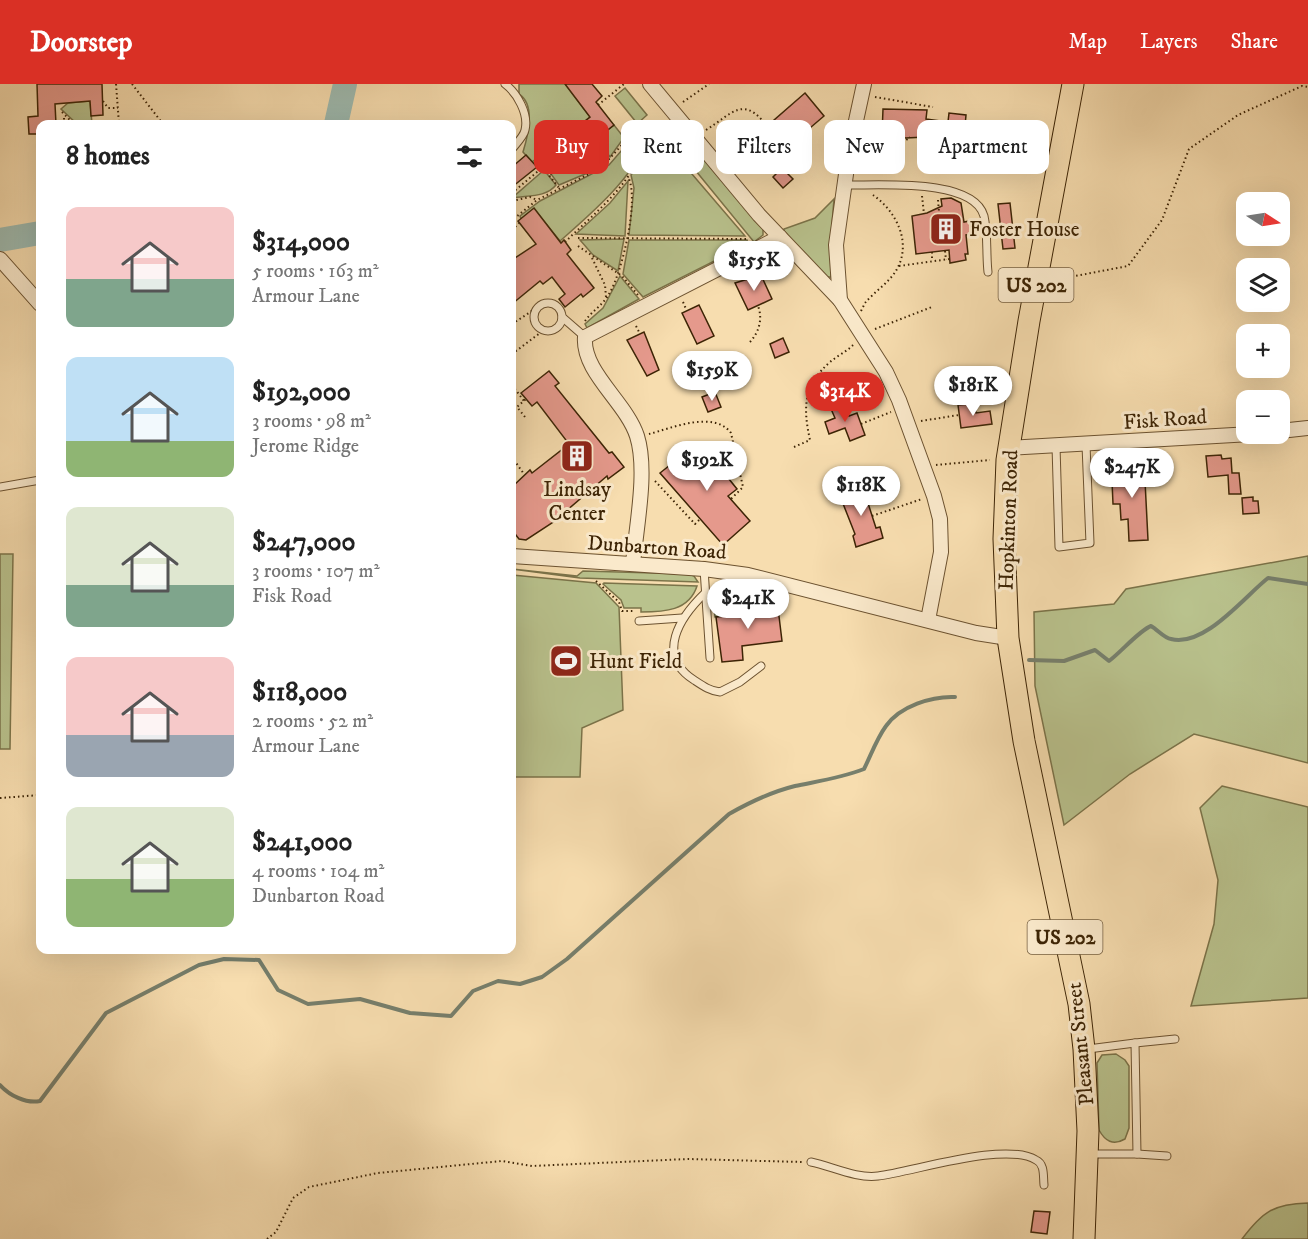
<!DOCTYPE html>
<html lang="en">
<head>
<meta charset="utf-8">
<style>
	body { margin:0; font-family:"IM FELL DW Pica",serif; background:#f6f6f6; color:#222; height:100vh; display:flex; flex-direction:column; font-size:22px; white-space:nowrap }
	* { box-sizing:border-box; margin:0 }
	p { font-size:20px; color:#767676 }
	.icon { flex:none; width:33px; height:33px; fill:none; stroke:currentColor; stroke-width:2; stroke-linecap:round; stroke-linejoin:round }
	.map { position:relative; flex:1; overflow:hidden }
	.sheet { position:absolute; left:36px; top:36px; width:480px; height:834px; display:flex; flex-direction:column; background:#fff; border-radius:12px; box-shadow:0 6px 24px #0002 }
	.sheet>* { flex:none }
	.hud { position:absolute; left:534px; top:36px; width:570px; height:54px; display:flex; gap:12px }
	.needle { width:39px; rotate:102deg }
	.fabs { position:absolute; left:1236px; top:108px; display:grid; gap:12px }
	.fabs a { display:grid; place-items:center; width:54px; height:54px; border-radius:12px; background:#fff; box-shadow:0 6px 24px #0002; font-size:30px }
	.price { position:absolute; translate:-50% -51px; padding:0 14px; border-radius:21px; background:#fff; color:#222; font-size:20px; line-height:39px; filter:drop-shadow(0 2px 3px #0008) }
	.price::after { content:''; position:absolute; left:50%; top:36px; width:18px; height:14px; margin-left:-9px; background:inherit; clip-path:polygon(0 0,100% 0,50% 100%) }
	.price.active { background:#d93025; color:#fff }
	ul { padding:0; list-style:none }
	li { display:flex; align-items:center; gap:18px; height:150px; padding:0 30px }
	li span { display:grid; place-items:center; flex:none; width:168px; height:120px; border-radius:12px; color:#555 }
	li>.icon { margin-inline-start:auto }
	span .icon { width:72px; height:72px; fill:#fffc; stroke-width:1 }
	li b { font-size:26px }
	h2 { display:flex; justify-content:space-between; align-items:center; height:72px; padding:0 30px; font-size:26px }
	.pill { padding:0 21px; border-radius:12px; background:#fff; box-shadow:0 6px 24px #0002; font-size:21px; line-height:54px }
	.pill.active { background:#d93025; color:#fff }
	header { display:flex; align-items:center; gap:36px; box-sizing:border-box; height:84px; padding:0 30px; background:#d93025; color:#fff }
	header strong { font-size:28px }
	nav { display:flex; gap:33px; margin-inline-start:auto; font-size:21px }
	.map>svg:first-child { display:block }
	.green { fill:#b9c28d; stroke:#7b7349; stroke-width:1.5 }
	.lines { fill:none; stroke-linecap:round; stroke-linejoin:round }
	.stream { stroke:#777f6c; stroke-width:4 }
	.river { stroke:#9ebbb1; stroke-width:24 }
	.building { fill:#e5998c; stroke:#3d2405; stroke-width:1.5 }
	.service-casing { stroke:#6c5230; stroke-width:9 }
	.minor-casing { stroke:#6c5230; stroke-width:16 }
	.primary-casing { stroke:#3d2405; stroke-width:23 }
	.path { stroke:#3d2405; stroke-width:2; stroke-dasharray:1.5 3; stroke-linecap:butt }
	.service { stroke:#fae9cb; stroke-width:7 }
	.minor { stroke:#fae9cb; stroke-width:14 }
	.primary { stroke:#f7ddaf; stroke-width:21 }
	.labels { text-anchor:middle; stroke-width:6; stroke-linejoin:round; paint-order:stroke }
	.shield { fill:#fae9cb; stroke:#765f40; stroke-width:1.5 }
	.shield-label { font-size:20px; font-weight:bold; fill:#3d2405 }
	.poi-label { font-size:21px; fill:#3d2405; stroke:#fae9cb; text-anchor:start }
	.street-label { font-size:21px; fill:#3d2405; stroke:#fae9cb }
</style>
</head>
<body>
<header>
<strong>Doorstep</strong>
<nav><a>Map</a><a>Layers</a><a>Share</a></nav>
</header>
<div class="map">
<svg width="1308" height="1155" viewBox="0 0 1308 1155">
	<rect width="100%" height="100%" fill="#f7ddaf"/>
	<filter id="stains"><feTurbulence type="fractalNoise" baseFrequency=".00333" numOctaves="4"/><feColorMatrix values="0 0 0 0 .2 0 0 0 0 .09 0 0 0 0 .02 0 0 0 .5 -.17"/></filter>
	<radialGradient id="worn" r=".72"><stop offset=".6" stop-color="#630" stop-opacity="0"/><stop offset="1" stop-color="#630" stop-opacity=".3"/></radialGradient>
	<!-- green -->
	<g class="green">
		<path d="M519,0h46l25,33 -58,45 -9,-10c5,-16 13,-47 -4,-58z"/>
		<polygon points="625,4 647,31 628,48 610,73 597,54 614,41 621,50 636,38 615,12"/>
		<polygon points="90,17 92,40 77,40 61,25 68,19"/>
		<polygon points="660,43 678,44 763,145 763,151 754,158"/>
		<path d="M641,44l4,4c2,36 -60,87 -85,109l-26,-32 -13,10 -1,-3 20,-15 69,-36z"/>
		<path d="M656,48l89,104 -116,-1 5,-47 -3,-13c12,-12 13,-32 25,-43z"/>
		<polygon points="594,56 608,75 597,85 559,101 551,90"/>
		<path d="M544,86l12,15c-10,13 -30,10 -44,13z"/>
		<polygon points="628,97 625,152 576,150 610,119"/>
		<polygon points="834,115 831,152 831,193 824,193 784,149 784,145 815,134"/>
		<polygon points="624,155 618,187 593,171 580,156"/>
		<polygon points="629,156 747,156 748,160 643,213 623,190"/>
		<polygon points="620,192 639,215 587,244 585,240 603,224"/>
		<polygon points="0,470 13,470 10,665 0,665"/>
		<polygon points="1308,472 1308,679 1194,650 1130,690 1064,741 1035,602 1034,528 1114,520 1126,505"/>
		<polygon points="512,485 577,492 583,487 689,490 694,492 698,498 580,494"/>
		<polygon points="512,491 596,499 619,523 623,626 582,644 580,693 512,693"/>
		<path d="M603,500l1,-1 93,3c-8,25 -33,26 -56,26v-4h-17l-3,-8z"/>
		<polygon points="713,503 735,507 737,519 733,522 734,530 715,533"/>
		<polygon points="1222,702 1308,723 1308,914 1191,922 1214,840 1218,796 1200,724"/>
		<path d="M1116,970l9,6 4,6v62l-4,11c-12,7 -20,2 -26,-9l-2,-67 5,-8z"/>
		<path d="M1308,1119v36h-66c21,-28 32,-35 66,-36z"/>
	</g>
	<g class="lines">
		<!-- stream -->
		<g class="stream">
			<path d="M1029,576l35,1 31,-11 14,11c12,-9 31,-31 42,-35 7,4 13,12 20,13 33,9 74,-43 97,-61l40,6"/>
			<path d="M0,1001c9,10 26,19 40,16l66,-88 93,-48 25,-6 35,1 19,30 30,14 52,-5 50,14 41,3 22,-25 25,-10 22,3 22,-7 25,-18 162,-145c21,-12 42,-22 66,-28 24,-5 46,-8 69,-17 7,-14 13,-31 22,-43 14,-20 46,-30 69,-29"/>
		</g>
		<!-- river -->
		<g class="river">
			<polyline points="336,40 345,0"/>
			<polyline points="0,156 40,149"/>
		</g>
	</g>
	<!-- building -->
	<g class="building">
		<polygon points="37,0 102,0 103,31 91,32 90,17 55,20 56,40 40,40 40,50 29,50 28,33 38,32"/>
		<polygon points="565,0 592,0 602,12 596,18 614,41 551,90 538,74 590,33"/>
		<polygon points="805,9 824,32 783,67 773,56 755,71 739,52 751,42 758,50"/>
		<polygon points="883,25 927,26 926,35 948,38 949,29 966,31 964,54 925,50 925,53 906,54 882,51"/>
		<polygon points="526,71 537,83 512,103 512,83"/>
		<polygon points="782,84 793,95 783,104 773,93"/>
		<polygon points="951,114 961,119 964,138 974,136 975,150 966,151 968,170 965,170 966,176 950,179 949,166 916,170 912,132 927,129 942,122 941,115"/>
		<polygon points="1010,119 1015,164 1003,165 998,120"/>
		<polygon points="534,124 561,159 564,156 571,166 567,170 594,204 583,213 581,210 565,223 559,215 565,210 552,193 543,200 540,197 512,220 512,176 536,160 518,137"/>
		<polygon points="761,191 772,215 748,226 735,199"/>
		<polygon points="699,221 714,252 697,260 682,229"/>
		<polygon points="644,248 659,286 647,292 627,256"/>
		<polygon points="783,254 789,268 775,274 770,260"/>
		<polygon points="549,287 559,299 555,302 609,369 612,368 624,383 608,395 607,392 552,439 526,456 519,455 512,446 512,403 530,386 532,389 569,360 537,318 532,322 521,309"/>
		<polygon points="715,308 721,323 708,328 702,313"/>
		<polygon points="844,320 849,332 857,329 865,351 850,357 845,344 829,350 825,338 835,334 831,325"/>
		<polygon points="970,320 971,324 975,324 976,329 990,327 992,340 961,344 958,321"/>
		<polygon points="699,358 737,405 728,412 750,437 723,461 660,389"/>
		<polygon points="1221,371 1222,375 1231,374 1232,389 1239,389 1241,410 1229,410 1228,391 1208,393 1206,372"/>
		<polygon points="1144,377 1148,456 1129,457 1128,435 1121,436 1120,420 1113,420 1112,397 1120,396 1119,378"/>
		<polygon points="866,403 870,415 867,416 876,444 880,443 883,454 856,463 853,452 855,450 840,412"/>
		<polygon points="1253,413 1253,417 1258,417 1259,429 1243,430 1242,414"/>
		<polygon points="761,514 763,526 778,524 782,557 742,562 743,576 722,578 716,533 747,530 746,516"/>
		<polygon points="1034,1127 1050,1128 1047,1150 1031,1148"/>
	</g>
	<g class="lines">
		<!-- service casing -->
		<g class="service-casing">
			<g id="service">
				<path d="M505,0c12,9 24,30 20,46 -1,6 -9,14 -13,19"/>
				<path d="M844,101c32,1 129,-8 140,31 4,17 2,39 4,56"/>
				<circle cx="548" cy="233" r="14"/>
				<polyline points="562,233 585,253"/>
				<polyline points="1056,362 1059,463 1090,459 1086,361"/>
				<polyline points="0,403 40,396"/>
				<polyline points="704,485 710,574"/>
				<path d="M705,509c-25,24 -50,62 -11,87 9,6 16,11 26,12l20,-10 21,-16"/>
				<polyline points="639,537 682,534"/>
				<polyline points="1135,959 1175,955"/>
				<polyline points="1088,965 1135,959 1137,1070 1090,1070"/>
				<polyline points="1137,1070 1167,1072"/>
				<path d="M811,1078c20,4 46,17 67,14 35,-4 127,-35 158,-16 9,4 7,16 8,25"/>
			</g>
		</g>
		<!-- minor casing -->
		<g class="minor-casing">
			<g id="minor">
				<polyline points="650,0 759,131 840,216"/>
				<polyline points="864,0 849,69 836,161 840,216 886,288 899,316 934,412 940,435 941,468 928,536"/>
				<polyline points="0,175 40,220"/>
				<polyline points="1280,347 1308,344"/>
				<polyline points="1009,364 1251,350"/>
				<polyline points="512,472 704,485 748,491 976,549 1008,554"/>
				<path d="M633,480c3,-37 15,-93 4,-128 -11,-34 -55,-64 -52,-99l195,-100"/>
			</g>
		</g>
		<!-- primary casing -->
		<g class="primary-casing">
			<polyline id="primary" points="1073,0 1029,237 1007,376 1004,455 1008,554 1024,657 1079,920 1084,965 1088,1047 1084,1155"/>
		</g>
		<!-- path -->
		<g class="path">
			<polyline points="116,0 119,40"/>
			<polyline points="132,0 163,40"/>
			<polyline points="875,13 933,23"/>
			<polyline points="103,17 108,24 118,24"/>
			<polyline points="683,18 709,0"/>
			<polyline points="598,21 624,0"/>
			<polyline points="62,28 74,40"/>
			<polyline points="870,39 883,40"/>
			<polyline points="64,40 64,31"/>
			<path d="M706,46c27,-17 37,-35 61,-4"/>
			<polyline points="596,55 610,77"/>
			<polyline points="732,74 747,62"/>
			<polyline points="541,81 559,104"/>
			<polyline points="861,85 892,68 910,53"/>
			<polyline points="512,109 543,83"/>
			<polyline points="922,112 924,130"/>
			<polyline points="938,116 939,128"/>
			<polyline points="512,117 530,113 537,116"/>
			<polyline points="512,127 516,133 537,116 601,84 639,42"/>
			<polyline points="512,146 519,139"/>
			<polyline points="578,154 746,155"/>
			<path d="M565,158c32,-31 71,-61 83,-107"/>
			<polyline points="578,162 622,192 638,211"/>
			<polyline points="945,167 946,176"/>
			<polyline points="932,168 932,177"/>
			<polyline points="592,174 605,201 606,213"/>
			<polyline points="899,182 949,175"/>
			<polyline points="1054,196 1128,182 1162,136 1189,65 1238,31 1302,2 1308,3"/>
			<polyline points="683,218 686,225"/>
			<path d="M861,227l4,-8c9,-11 25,-21 32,-34 15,-27 -1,-58 -24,-74"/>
			<path d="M585,237c7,-10 18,-16 24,-27 13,-21 31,-96 19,-117"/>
			<polyline points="512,240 538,223"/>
			<polyline points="636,242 640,250"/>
			<polyline points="875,245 932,223"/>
			<path d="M750,258c9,-10 13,-23 8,-36"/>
			<polyline points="512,270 544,246"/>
			<polyline points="512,301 524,317"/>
			<polyline points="525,333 517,323 526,315"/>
			<polyline points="921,337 959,331"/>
			<polyline points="861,340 891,328"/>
			<path d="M649,350c23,-6 65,-24 82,-1l12,54 -12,12"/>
			<path d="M794,363l16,-7c-7,-32 -7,-54 20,-78 7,-6 16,-10 23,-17"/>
			<polyline points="514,376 524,390"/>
			<polyline points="715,378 733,363"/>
			<polyline points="936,381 990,376"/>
			<polyline points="655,397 695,440 700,435"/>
			<polyline points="872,432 922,415"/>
			<polyline points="512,443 515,440"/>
			<polyline points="596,497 619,518 622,527 633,527"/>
			<polyline points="737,504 741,530"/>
			<polyline points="0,714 40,711"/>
			<polyline points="267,1155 276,1148 293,1114 309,1103 378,1089 502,1077 532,1082 688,1075 802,1078"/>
		</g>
		<!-- service -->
		<use href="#service" class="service"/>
		<!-- minor -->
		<use href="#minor" class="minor"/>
		<!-- primary -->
		<use href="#primary" class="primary"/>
	</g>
	<!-- icons -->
	<defs>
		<g id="building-square" transform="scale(1.725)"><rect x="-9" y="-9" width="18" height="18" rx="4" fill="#8f2418" stroke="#fae9cb"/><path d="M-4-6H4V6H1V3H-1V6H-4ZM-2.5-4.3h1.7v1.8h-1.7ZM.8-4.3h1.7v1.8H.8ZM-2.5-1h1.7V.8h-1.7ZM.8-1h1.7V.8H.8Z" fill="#fff"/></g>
		<g id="stadium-square" transform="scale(1.725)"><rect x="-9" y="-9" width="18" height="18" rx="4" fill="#8f2418" stroke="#fae9cb"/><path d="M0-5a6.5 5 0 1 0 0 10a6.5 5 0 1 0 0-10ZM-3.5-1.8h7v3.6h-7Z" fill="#fff"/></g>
	</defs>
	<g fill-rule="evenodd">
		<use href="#building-square" x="946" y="145"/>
		<use href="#building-square" x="577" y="372"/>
		<use href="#stadium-square" x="566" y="577"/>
	</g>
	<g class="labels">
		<!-- shield labels -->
		<g class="shield">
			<rect x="998.5" y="184" width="75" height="34" rx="4.5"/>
			<rect x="1027.5" y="836" width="75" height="34" rx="4.5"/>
		</g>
		<g class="shield-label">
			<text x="1036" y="208">US 202</text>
			<text x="1065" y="860">US 202</text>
		</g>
		<!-- poi labels -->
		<g class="poi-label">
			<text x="969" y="152">Foster House</text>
			<text x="577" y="412" text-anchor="middle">Lindsay<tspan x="577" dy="24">Center</tspan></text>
			<text x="589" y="584">Hunt Field</text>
		</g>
		<!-- street labels -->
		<g class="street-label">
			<text transform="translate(1165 335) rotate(-4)" y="7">Fisk Road</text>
			<text transform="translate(1008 436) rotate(-88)" y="7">Hopkinton Road</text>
			<text transform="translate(657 463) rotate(4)" y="7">Dunbarton Road</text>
			<text transform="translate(1080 960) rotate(-96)" y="7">Pleasant Street</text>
		</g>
	</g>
	<rect width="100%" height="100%" filter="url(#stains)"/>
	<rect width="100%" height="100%" fill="url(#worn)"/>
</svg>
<div class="fabs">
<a><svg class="needle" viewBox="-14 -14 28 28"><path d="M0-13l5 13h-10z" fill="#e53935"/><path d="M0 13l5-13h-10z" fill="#767676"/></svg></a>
<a><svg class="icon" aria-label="layers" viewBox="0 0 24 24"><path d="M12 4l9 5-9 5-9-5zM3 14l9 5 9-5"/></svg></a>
<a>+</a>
<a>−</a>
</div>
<b class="price" style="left:754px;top:208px">$155K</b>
<b class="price" style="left:712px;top:318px">$159K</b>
<b class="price" style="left:973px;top:333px">$181K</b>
<b class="price active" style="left:845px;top:339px">$314K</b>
<b class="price" style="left:707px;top:408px">$192K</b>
<b class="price" style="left:1132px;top:415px">$247K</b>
<b class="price" style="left:861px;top:433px">$118K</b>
<b class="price" style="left:748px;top:546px">$241K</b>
<div class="hud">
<a class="pill active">Buy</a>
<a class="pill">Rent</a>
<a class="pill">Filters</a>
<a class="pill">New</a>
<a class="pill">Apartment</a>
</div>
<section class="sheet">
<h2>8 homes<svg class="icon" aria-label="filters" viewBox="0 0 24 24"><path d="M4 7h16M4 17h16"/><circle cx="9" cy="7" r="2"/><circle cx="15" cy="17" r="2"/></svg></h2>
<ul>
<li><span style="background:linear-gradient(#f6c9c9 60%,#7fa58c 0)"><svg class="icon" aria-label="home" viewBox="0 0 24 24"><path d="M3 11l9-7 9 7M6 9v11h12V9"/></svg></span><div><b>$314,000</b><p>5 rooms · 163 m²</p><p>Armour Lane</p></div></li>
<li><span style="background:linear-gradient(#bfe0f5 70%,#8fb573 0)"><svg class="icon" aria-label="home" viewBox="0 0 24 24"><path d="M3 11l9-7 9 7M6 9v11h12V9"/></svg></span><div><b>$192,000</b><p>3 rooms · 98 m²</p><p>Jerome Ridge</p></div></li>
<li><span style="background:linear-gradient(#dfe7d0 65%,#7fa58c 0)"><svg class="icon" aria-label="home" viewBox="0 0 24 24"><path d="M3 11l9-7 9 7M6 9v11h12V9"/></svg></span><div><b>$247,000</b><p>3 rooms · 107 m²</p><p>Fisk Road</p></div></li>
<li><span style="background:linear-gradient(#f6c9c9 65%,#9aa5b1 0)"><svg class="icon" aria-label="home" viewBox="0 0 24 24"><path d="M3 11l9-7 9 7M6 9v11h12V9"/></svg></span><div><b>$118,000</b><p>2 rooms · 52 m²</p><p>Armour Lane</p></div></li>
<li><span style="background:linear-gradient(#dfe7d0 60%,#8fb573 0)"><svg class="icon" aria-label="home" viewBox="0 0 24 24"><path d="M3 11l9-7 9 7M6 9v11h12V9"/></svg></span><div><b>$241,000</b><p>4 rooms · 104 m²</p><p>Dunbarton Road</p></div></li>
</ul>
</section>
</div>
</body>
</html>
